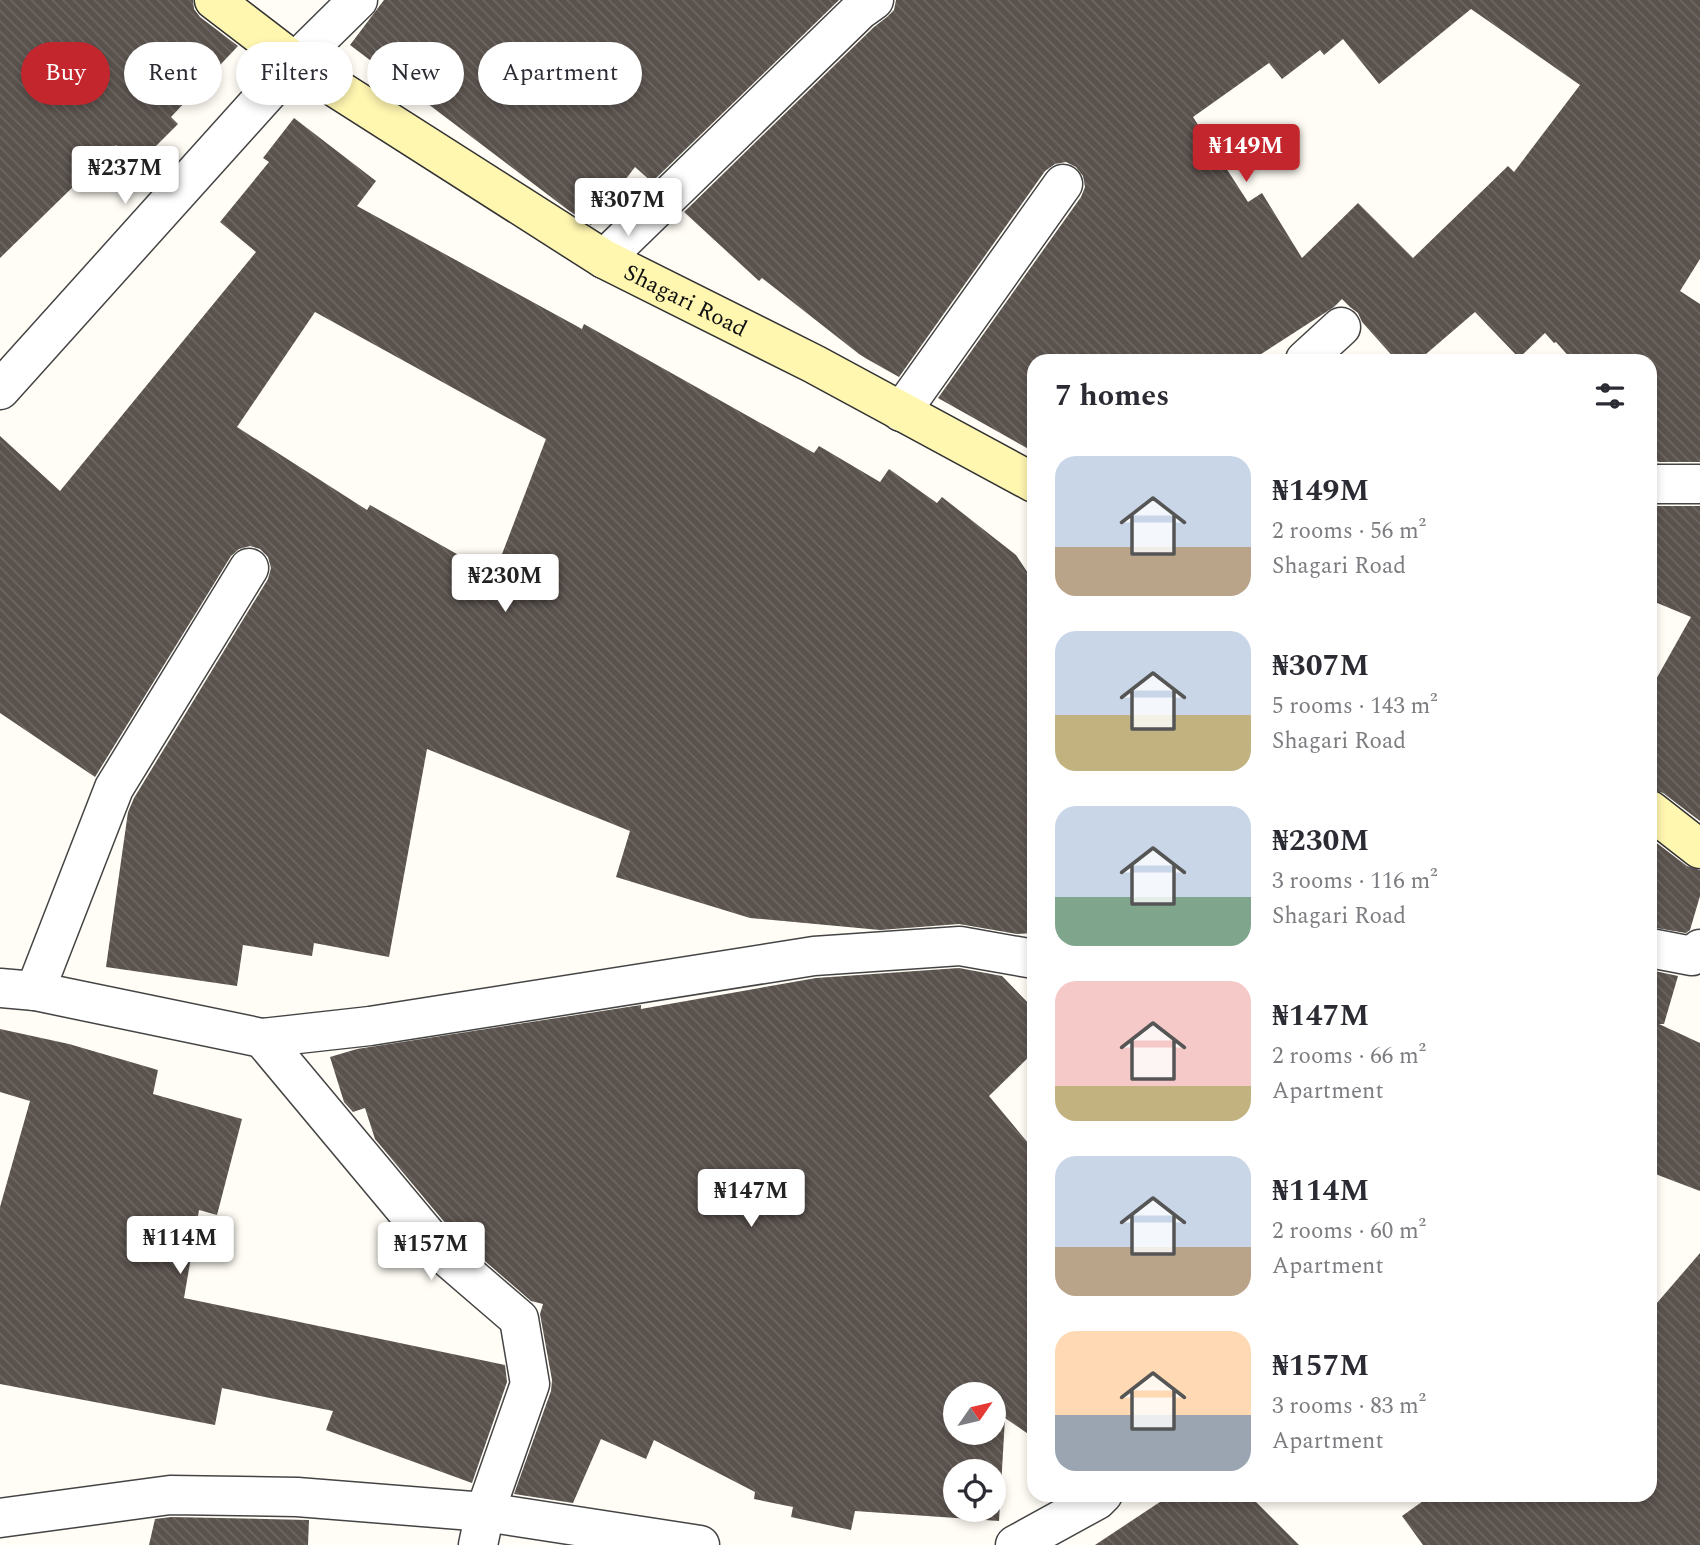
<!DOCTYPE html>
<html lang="en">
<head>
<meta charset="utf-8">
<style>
	body { margin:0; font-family:Spectral,serif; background:#f2f2f3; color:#2b2b33; height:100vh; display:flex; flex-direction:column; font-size:26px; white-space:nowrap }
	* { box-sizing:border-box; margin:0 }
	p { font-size:23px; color:#7c7c81 }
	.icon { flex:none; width:38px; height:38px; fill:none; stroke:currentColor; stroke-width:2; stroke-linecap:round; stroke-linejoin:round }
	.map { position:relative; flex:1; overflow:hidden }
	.details { position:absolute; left:1027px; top:354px; width:630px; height:1148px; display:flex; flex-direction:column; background:#fff; border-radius:21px; box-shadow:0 4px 10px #0003 }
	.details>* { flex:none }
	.top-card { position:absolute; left:21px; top:42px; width:665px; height:63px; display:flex; gap:14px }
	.needle { width:46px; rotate:56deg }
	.fabs { position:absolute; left:943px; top:1382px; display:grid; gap:14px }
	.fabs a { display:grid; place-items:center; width:63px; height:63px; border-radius:50%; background:#fff; box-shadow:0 4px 10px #0003; font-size:35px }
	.price { position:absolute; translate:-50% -60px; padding:0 16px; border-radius:7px; background:#fff; color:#222; font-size:23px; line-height:46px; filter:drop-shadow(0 2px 4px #0008) }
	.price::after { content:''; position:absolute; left:50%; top:42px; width:21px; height:16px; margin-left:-10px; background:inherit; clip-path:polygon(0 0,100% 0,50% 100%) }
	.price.active { background:#c4262e; color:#fff }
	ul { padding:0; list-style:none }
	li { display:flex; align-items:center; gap:21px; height:175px; padding:0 28px }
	li span { display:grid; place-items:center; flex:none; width:196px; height:140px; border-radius:21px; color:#555 }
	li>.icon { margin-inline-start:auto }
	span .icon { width:84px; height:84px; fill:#fffc; stroke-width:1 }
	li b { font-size:30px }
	h2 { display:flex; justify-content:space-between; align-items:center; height:84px; padding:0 28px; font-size:30px }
	.chip { padding:0 24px; border-radius:32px; background:#fff; box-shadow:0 4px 10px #0003; font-size:24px; line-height:63px }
	.chip.active { background:#c4262e; color:#fff }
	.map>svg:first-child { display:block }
	.building { fill:url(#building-back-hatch); fill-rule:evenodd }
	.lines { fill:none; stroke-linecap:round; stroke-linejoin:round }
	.street-casing { stroke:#444; stroke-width:41 }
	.secondary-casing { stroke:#333; stroke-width:41 }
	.street { stroke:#fff; stroke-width:38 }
	.secondary { stroke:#fff6b0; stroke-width:38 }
	.labels { text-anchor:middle; stroke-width:7; stroke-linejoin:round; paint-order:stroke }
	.street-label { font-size:23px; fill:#111; stroke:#fff }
</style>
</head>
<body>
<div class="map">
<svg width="1700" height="1545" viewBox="0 0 1700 1545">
	<defs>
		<pattern id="building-back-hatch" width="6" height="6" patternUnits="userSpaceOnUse" patternTransform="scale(1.75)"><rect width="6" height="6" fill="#5a524d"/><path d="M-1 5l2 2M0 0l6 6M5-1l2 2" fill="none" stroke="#6d6662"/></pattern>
	</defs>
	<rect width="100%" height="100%" fill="#fffdf5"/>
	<!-- building -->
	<g class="building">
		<polygon points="0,0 193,0 194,9 200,17 238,46 171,117 178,124 136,166 116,145 0,258"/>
		<polygon points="384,0 839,0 652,182 635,167 591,225 568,210 350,45"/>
		<path d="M896,0h804v259l-20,32 20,13v158h-42l-8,-9v-93h-78l-16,-18 -2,1 -9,-10 -26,25 -44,-46 -56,48h-23l-34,-38 -4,-9 -8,-6 -8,-8 -8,8 -82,53h-218v92l-96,-54 143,-201 4,-10 -2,-11 -7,-9 -10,-5 -11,2 -10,7 -146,206 -32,-18 -8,-5 -97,-76 -3,3 -75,-69 190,-185 13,-10 7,-7zM1471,9l109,76 -66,87 -6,-6 -95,92 -55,-55 -56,55 -40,-65 -14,9 -55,-85 76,-54 13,16 38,-29 4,5 19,-16 36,45z"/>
		<path d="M294,118l82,63 -19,25 225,123 2,-5 230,129 5,-7 61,36 9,-13 48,34 5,-6 74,58 18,27v351l-17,1 -58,-10 -79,6 -130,-12 -134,-41 14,-46 -203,-82 -38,208 -75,-14 -2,13 -69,-11 -6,41 -131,-19 22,-155 6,-14 134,-219 3,-11 -3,-11 -8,-8 -10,-3 -11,3 -8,7 -136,221 -95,-64v-277l60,55 196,-239 -36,-30 49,-60 -6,-4zM315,312l231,127 -52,136 -124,-70 -3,5 -130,-83z"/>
		<polygon points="1652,506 1700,506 1700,821 1663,793 1650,789 1650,690 1691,617 1650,600 1650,511"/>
		<polygon points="1650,838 1687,866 1700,870 1700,896 1690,930 1686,933 1650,927"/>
		<path d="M959,968l43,8 32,33v43l-45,44 45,54v288l-29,-20 -6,103 -144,-10 -4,19 -60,-13 2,-10 -39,-8 1,-7 -101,-52 -8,19 -45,-20 -28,64 -59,-9 37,-103 1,-11 -12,-66 3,-10 -12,-3 -75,-65 -81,-97 -10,-31 -12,4 -9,-10 -14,-45 27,-8 284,-44v4l175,-31zM956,1395h38v38h-38zM956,1472h38v38h-38z"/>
		<polygon points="1650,970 1678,976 1664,1024 1659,1024 1700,1043 1700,1191 1650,1172"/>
		<polygon points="0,1029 69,1044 158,1070 153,1094 242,1119 217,1215 199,1210 184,1298 505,1365 507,1382 472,1483 326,1430 333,1411 222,1388 215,1425 0,1384 0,1207 30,1101 0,1092"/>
		<polygon points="1700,1253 1700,1545 1423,1545 1402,1516 1433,1494 1650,1494 1650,1311"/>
		<polygon points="1172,1494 1248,1494 1299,1545 1095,1545"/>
		<polygon points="171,1517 309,1520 308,1545 149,1545 155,1519"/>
	</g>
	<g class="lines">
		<!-- street casing -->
		<g class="street-casing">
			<g id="street">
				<polyline points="604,259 860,10 874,0"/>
				<polyline points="1305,360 1341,327"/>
				<polyline points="0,390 295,62 358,0"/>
				<polyline points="901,412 1063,184"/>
				<polyline points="1650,484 1700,484"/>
				<polyline points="1650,948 1692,956 1700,949"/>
				<polyline points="0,988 35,991 262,1038 370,1026 814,956 960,946 1034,959"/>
				<polyline points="35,991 114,788 249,568"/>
				<polyline points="262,1038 440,1251 519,1319 530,1384 485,1512 478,1545"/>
				<polyline points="0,1518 170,1495 297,1497 485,1512 700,1545"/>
				<polyline points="1015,1545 1097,1500 1103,1494"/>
			</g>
		</g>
		<!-- secondary casing -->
		<g class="secondary-casing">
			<g id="secondary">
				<path id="s1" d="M214,0l81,62 309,197 210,105 220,119"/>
				<polyline points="1650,810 1700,849"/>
			</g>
		</g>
		<!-- street -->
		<use href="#street" class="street"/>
		<!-- secondary -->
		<use href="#secondary" class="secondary"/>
	</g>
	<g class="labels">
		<!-- street labels -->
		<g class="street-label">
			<text dy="8" stroke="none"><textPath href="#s1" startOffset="560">Shagari Road</textPath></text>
		</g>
	</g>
</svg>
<div class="fabs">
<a><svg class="needle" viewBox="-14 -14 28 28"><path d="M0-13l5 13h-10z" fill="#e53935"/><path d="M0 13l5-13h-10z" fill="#7c7c81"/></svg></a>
<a><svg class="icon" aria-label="locate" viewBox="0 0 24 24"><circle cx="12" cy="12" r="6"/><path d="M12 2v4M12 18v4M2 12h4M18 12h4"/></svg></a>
</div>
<b class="price active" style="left:1246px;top:184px">₦149M</b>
<b class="price" style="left:125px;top:206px">₦237M</b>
<b class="price" style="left:628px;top:238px">₦307M</b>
<b class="price" style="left:505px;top:614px">₦230M</b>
<b class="price" style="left:751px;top:1229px">₦147M</b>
<b class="price" style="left:180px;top:1276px">₦114M</b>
<b class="price" style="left:431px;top:1282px">₦157M</b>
<div class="top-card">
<a class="chip active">Buy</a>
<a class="chip">Rent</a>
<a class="chip">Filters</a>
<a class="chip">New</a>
<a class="chip">Apartment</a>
</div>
<section class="details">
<h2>7 homes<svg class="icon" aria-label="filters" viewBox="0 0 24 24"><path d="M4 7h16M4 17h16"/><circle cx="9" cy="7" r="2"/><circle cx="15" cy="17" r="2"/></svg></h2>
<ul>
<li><span style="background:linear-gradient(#c9d6e8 65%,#b9a48a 0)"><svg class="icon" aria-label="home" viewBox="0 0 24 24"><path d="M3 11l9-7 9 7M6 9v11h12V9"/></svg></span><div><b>₦149M</b><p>2 rooms · 56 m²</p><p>Shagari Road</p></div></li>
<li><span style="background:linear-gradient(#c9d6e8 60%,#c2b280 0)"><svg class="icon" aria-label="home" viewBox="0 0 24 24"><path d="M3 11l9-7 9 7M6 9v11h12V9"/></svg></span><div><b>₦307M</b><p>5 rooms · 143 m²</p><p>Shagari Road</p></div></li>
<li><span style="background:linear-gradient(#c9d6e8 65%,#7fa58c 0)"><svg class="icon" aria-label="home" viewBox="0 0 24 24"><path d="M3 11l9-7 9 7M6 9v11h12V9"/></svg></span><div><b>₦230M</b><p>3 rooms · 116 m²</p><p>Shagari Road</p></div></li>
<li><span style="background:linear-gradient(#f6c9c9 75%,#c2b280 0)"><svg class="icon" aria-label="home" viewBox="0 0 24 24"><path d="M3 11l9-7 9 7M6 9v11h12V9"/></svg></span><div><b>₦147M</b><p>2 rooms · 66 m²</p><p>Apartment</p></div></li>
<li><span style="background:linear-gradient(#c9d6e8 65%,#b9a48a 0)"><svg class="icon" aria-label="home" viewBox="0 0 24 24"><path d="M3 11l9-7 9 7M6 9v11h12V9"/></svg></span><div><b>₦114M</b><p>2 rooms · 60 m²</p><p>Apartment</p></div></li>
<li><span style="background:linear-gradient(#ffd9b3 60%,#9aa5b1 0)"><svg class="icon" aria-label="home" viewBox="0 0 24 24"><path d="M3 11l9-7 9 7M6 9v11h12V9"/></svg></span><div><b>₦157M</b><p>3 rooms · 83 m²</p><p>Apartment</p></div></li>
</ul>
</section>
</div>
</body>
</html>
